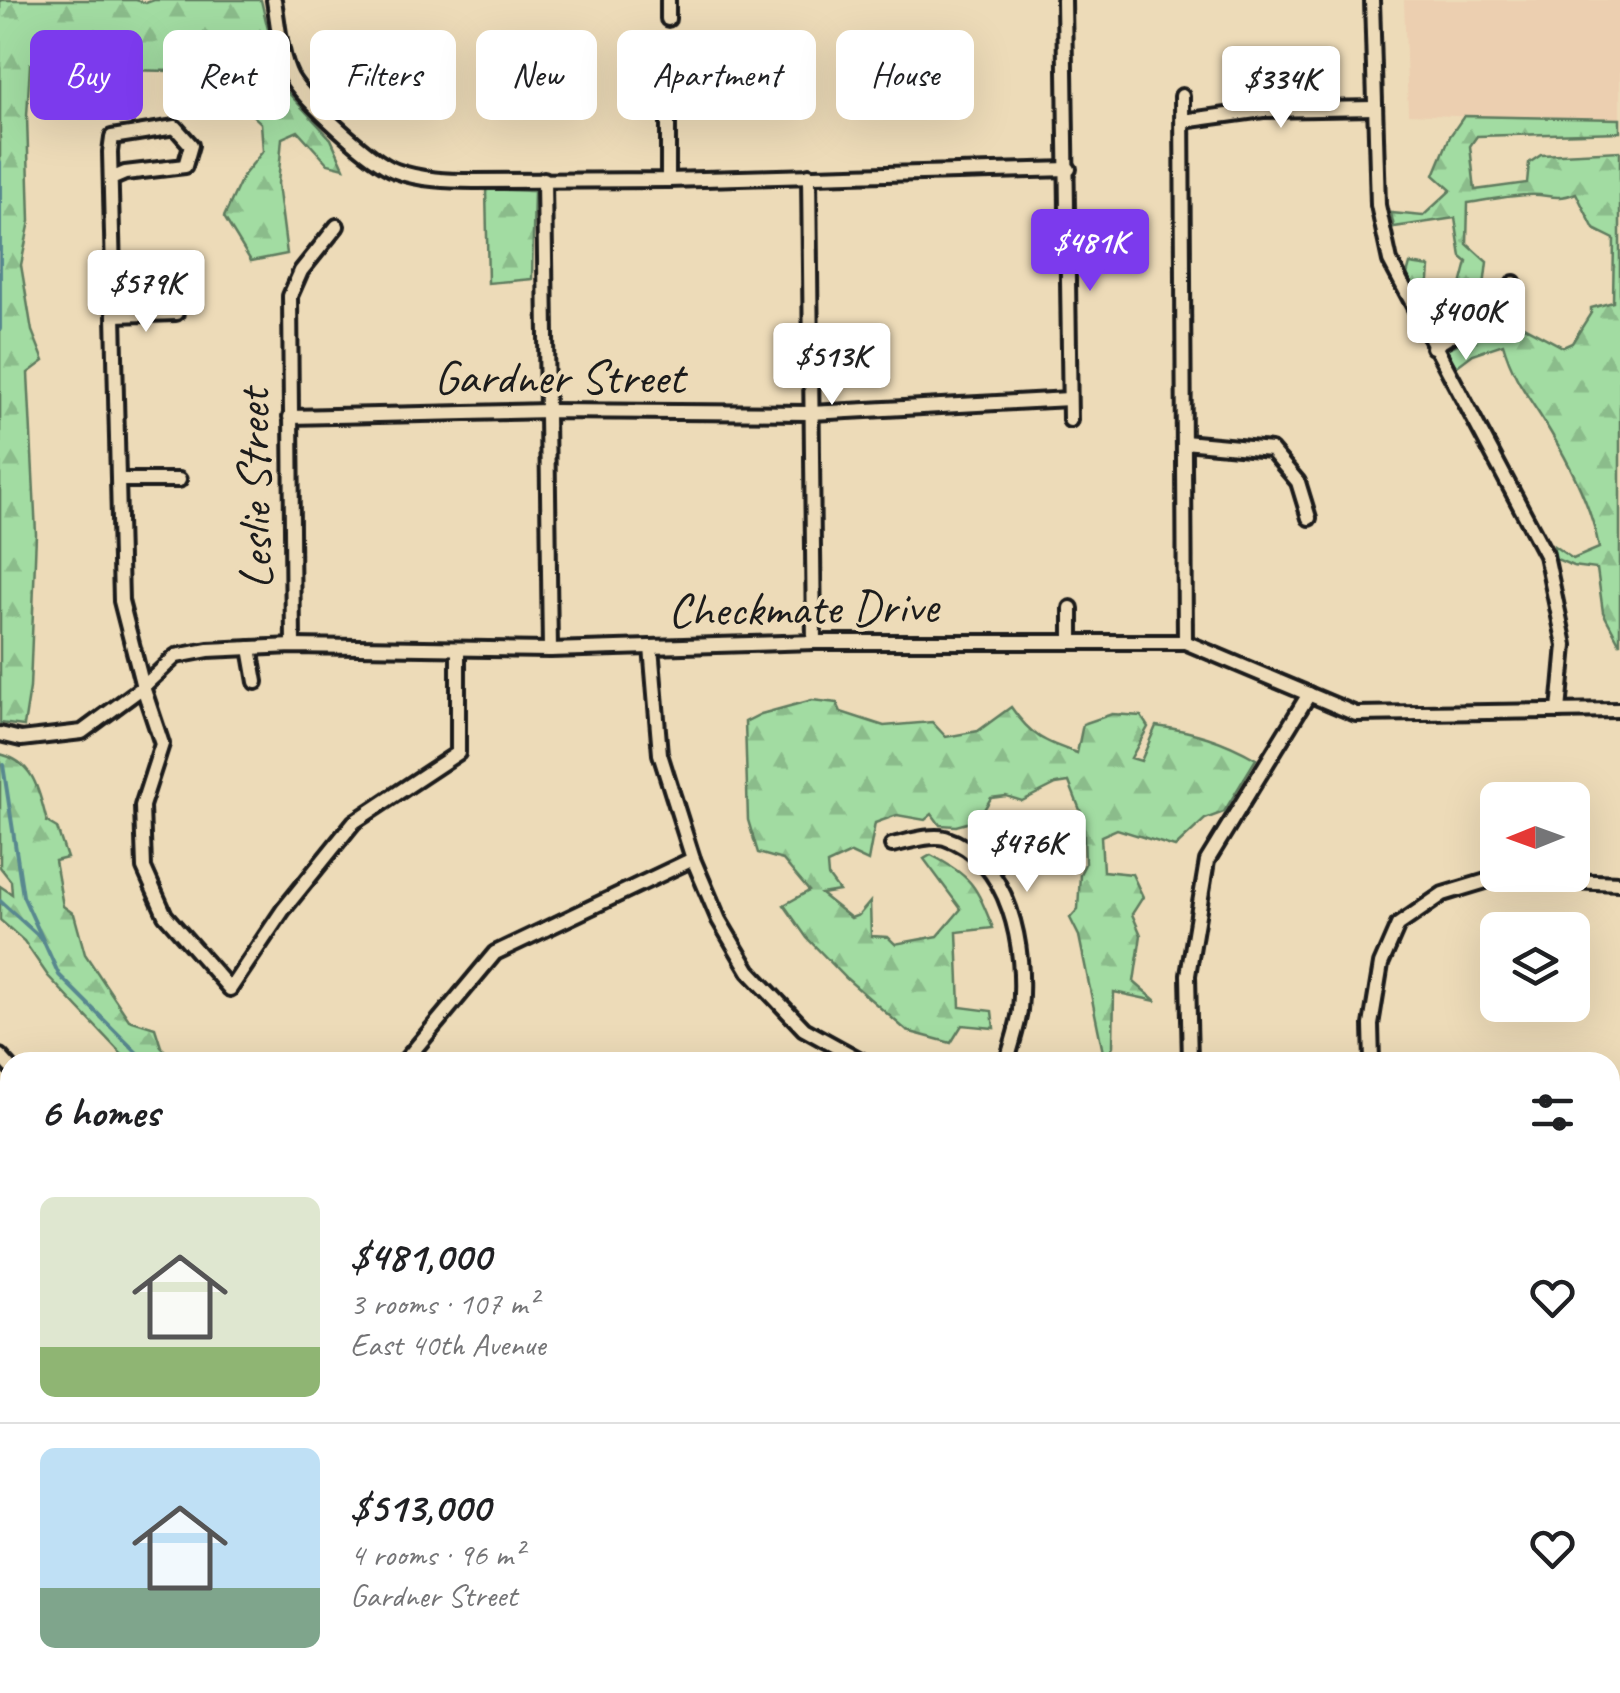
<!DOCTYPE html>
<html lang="en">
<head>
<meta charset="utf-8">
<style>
	body { margin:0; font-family:Caveat,sans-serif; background:#f6f6f6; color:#202124; height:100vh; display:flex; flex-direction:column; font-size:38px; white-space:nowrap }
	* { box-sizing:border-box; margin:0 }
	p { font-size:32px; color:#757577 }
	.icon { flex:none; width:55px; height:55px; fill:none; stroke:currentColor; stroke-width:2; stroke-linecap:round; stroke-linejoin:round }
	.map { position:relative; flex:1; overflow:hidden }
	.sheet { position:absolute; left:0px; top:1052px; width:1620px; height:642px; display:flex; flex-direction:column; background:#fff; border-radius:30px 30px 0 0; box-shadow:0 10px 40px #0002 }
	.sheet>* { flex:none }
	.top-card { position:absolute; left:30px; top:30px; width:1000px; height:90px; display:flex; gap:20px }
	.needle { width:65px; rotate:269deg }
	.tools { position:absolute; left:1480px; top:782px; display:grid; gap:20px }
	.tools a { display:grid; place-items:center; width:110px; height:110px; border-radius:15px; background:#fff; box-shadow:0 10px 40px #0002; font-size:50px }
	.price { position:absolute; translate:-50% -85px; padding:0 22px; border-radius:10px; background:#fff; color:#222; font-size:32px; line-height:65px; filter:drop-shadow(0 2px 5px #0008) }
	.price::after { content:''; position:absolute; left:50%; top:60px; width:30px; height:22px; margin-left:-15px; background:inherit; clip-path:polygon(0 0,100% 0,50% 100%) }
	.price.on { background:#7c3aed; color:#fff }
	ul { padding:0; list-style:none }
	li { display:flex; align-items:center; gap:30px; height:250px; padding:0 40px }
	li+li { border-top:2px solid #e0e0e0 }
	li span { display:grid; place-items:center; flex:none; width:280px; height:200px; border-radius:15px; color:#555 }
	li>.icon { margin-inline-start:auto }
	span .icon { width:120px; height:120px; fill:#fffc; stroke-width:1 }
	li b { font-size:42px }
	h2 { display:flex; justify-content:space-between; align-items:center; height:120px; padding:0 40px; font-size:42px }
	.chip { padding:0 35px; border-radius:15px; background:#fff; box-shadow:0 10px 40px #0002; font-size:35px; line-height:90px }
	.chip.on { background:#7c3aed; color:#fff }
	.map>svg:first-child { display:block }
	.built { fill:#eccfb0 }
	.forest { fill:url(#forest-firs); stroke:#5f7c5f; stroke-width:2.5 }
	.park { fill:#a2dca2; stroke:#5f7c5f; stroke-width:2.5 }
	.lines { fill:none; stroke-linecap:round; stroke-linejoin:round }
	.stream { stroke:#58888f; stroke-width:4 }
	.street-casing { stroke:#1c1c1c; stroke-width:20 }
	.street { stroke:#eddbb8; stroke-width:12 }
	.labels { text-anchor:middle; stroke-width:8; stroke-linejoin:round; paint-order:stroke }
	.street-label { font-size:48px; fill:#1c1c1c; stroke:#eddbb8 }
</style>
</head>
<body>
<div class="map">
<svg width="1620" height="1693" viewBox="0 0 1620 1693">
	<defs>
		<pattern id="forest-firs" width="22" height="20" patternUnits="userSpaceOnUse" patternTransform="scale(2.5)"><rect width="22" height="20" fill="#a2dca2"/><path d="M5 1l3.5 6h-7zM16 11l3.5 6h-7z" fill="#8bbc8b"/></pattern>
	</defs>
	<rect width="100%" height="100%" fill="#eddbb8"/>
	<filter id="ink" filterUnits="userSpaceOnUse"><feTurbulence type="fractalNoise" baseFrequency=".01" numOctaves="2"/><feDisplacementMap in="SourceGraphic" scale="20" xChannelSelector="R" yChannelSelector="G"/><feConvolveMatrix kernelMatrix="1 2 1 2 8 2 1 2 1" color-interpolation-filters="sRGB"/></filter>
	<g filter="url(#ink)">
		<!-- built -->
		<g class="built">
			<polygon points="1404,0 1620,0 1620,123 1408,114"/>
			<polygon points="1610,1552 1620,1552 1620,1693 1115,1693 1115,1685 1610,1685"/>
		</g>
		<!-- forest -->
		<g class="forest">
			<polygon points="0,0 136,0 146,3 154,0 261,0 281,85 331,139 344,168 328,164 298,131 282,138 278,184 287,254 251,261 224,217 243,176 263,151 261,123 241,104 234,75 215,74 180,106 172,101 173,71 121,70 56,79 30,64 27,116 30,221 21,265 32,331 44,361 28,373 36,534 30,688 24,726 0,723"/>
			<path d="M1464,116l156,3v13l-143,4 -7,10 5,44 52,-7 2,-20 12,-8 79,-4v493l-17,-32 -6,-43 -24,-3 -19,-8v-12l19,13 26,-11c-7,-40 -27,-80 -48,-115 -19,-33 -37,-51 -48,-89l-30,10 -17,13 -10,-18 66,-29 51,27 9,-4 19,-30v-5l22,-6 1,-63 -20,-10 -18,-36c-23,9 -27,0 -49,2 -20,1 -40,5 -59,8l-1,41 20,18 -5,41 -40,27 -19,-10 -18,-38 5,-18 20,3 -2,25 18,9h11l10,-39 -6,-5 -6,-39 -61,9 -3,-14 32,3 28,-26 -17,-15 16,-39z"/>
			<polygon points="486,189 534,191 532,279 488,283"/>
			<path d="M812,700l25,3 4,9 43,14 48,-4 14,15 32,-6 33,-24c20,29 33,35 66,46l6,-29 29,-10 29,2 7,11 -17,31 10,3 15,-35c37,5 67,14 100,33l-32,53 -19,7 -30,28 -58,-18 -16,7 2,35 29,3 11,23 -11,17 9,21 -7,47 22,19 -42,-9 -1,54 -8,16 -26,-126 -9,-18 8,-9 2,-35 5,-10 -1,-30 -2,-19 -13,-33 -13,2 -34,17 -16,-5 -15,2 -13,22 -22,6 -16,-1 -8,-11 -7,6 -28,-5 -22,8 -7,38 -17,-8 -24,11 1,12 11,15 -18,3 30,24 8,-3 11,-13 1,34 17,1 7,7 43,-8 23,-27 -37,-50 7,-4c41,21 45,31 62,73l-36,4 3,75 32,4 2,17 -32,-3 -11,18 -44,-12 -61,-53 -39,-40 -23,-33 25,-14 -26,-31 -25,-7 -10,-33 -3,-98 16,-8z"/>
			<path d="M0,754c35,8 39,38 47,68l10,6 10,30 -12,3 8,45 11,8 11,40 44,66 26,8 6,19 15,15h-47l-81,-86 -24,-35 -24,-21v-34l12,8 -1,-13 -11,-14z"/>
			<polygon points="0,1617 10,1617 10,1685 1059,1685 1065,1693 0,1693"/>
		</g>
		<!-- park -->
		<polygon class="park" points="295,1685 1112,1685 1112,1693 297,1693"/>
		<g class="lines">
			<!-- stream -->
			<g class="stream">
				<polyline points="0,162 0,329"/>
				<polyline points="3,765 23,896 59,975 146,1062"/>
				<polyline points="0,901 41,938"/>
				<polyline points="1067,1693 1068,1685"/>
			</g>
			<!-- street casing -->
			<g class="street-casing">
				<g id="street">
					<path d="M274,0c4,24 6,55 17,77 13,23 80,85 105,94 25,9 52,10 78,10l194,-1 401,-11"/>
					<polyline points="668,0 668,19"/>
					<polyline points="1064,0 1070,420"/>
					<polyline points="1372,0 1378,205 1390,261 1546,555 1565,645 1559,711"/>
					<polyline points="668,58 668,180"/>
					<polyline points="1182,96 1185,642"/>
					<polyline points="1183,121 1263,110 1375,108"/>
					<polyline points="809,175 814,642"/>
					<polyline points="111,179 125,173 185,166 191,145 175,127 112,137 110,152 121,601 143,687 162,744 142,806 144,868 165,915 230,989 283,910 354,822 458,753 458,649"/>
					<polyline points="544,179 550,650"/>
					<polyline points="115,315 176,313"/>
					<polyline points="1433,347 1504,303 1514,283"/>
					<polyline points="290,417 548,411 811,413 1069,399"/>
					<polyline points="1184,442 1271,450 1298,482 1309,518"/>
					<polyline points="119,480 179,480"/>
					<polyline points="1071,608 1071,640"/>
					<polyline points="293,646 290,296 301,271 337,226"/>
					<polyline points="651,647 660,754 693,859 719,920 749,971 804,1029 864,1062"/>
					<polyline points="250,648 256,682"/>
					<polyline points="0,734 21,739 82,732 143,687 176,656 208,650 293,646 550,650 814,642 1185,642 1356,714 1620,710"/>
					<path d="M892,845c15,-3 39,-11 53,-7 66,22 81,111 75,172 -2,17 -9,35 -13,52"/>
					<polyline points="0,1056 10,1067"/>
					<polyline points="404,1062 495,953 693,859"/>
					<polyline points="1190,1062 1188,975 1207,861 1309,694"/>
					<polyline points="1372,1062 1371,1025 1381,964 1398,925 1443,894 1496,878 1620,883"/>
					<polyline points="0,1179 10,1170"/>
					<polyline points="0,1246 10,1261"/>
					<polyline points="1610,1255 1620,1253"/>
					<polyline points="1610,1426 1620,1426"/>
					<polyline points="0,1471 10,1470"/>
				</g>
			</g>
			<!-- street -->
			<use href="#street" class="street"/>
		</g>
	</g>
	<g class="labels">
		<!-- street labels -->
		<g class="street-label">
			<text x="559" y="393">Gardner Street</text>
			<text transform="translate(253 489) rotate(-91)" y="17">Leslie Street</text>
			<text transform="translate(803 607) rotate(-1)" y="17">Checkmate Drive</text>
		</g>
	</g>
</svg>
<div class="tools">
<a><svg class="needle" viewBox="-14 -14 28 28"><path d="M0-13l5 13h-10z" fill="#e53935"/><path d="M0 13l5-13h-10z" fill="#757577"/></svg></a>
<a><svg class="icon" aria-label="layers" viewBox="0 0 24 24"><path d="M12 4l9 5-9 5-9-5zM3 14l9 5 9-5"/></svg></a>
</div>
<b class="price" style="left:1281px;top:131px">$334K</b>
<b class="price on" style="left:1090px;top:294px">$481K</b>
<b class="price" style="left:146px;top:335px">$579K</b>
<b class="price" style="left:1466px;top:363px">$400K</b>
<b class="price" style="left:832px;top:408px">$513K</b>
<b class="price" style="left:1027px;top:895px">$476K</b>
<div class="top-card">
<a class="chip on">Buy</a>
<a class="chip">Rent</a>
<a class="chip">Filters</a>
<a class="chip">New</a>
<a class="chip">Apartment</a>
<a class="chip">House</a>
</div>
<section class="sheet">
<h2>6 homes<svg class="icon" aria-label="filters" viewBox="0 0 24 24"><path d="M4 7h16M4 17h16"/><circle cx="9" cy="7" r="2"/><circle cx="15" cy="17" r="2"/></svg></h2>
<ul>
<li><span style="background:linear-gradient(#dfe7d0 75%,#8fb573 0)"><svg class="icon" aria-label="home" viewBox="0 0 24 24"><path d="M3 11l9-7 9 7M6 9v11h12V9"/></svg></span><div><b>$481,000</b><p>3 rooms · 107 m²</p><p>East 40th Avenue</p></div><svg class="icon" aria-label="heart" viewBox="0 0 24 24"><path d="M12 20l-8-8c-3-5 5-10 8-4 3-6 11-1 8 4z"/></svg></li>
<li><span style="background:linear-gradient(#bfe0f5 70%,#7fa58c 0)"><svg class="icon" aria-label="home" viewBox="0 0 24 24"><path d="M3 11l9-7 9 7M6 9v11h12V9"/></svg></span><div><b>$513,000</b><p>4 rooms · 96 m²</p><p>Gardner Street</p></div><svg class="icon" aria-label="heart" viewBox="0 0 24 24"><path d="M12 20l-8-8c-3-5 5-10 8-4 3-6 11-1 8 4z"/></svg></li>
</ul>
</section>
</div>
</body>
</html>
